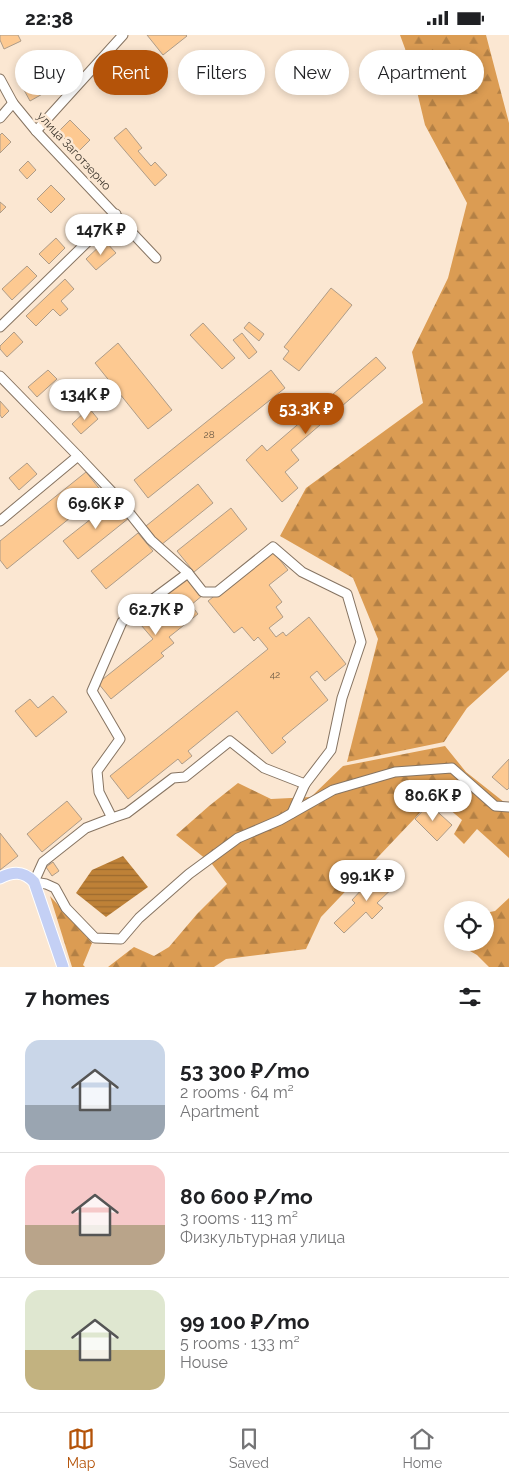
<!DOCTYPE html>
<html lang="en">
<head>
<meta charset="utf-8">
<style>
	body { margin:0; font-family:Raleway,sans-serif; background:#f6f6f6; color:#202124; height:100vh; display:flex; flex-direction:column; font-size:19px; white-space:nowrap }
	* { box-sizing:border-box; margin:0 }
	p { font-size:16px; color:#757577 }
	.icon { flex:none; width:28px; height:28px; fill:none; stroke:currentColor; stroke-width:2; stroke-linecap:round; stroke-linejoin:round }
	.map { position:relative; height:932px; overflow:hidden }
	.side { display:flex; flex-direction:column; background:#fff; flex:1 }
	.side>* { flex:none }
	.top-card { position:absolute; left:15px; top:15px; width:480px; height:45px; display:flex; gap:10px }
	.fabs { position:absolute; left:444px; top:866px; display:grid; gap:10px }
	.fabs a { display:grid; place-items:center; width:50px; height:50px; border-radius:50%; background:#fff; box-shadow:0 2px 8px #0003; font-size:25px }
	.price { position:absolute; translate:-50% -42px; padding:0 11px; border-radius:18px; background:#fff; color:#222; font-size:16px; line-height:32px; filter:drop-shadow(0 1px 2px #0008) }
	.price::after { content:''; position:absolute; left:50%; top:30px; width:15px; height:11px; margin-left:-8px; background:inherit; clip-path:polygon(0 0,100% 0,50% 100%) }
	.price.selected { background:#b45309; color:#fff }
	ul { padding:0; list-style:none }
	li { display:flex; align-items:center; gap:15px; height:125px; padding:0 25px }
	li+li { border-top:1px solid #e0e0e0 }
	li span { display:grid; place-items:center; flex:none; width:140px; height:100px; border-radius:15px; color:#555 }
	li>.icon { margin-inline-start:auto }
	span .icon { width:60px; height:60px; fill:#fffc; stroke-width:1 }
	li b { font-size:21px }
	h2 { display:flex; justify-content:space-between; align-items:center; height:60px; padding:0 25px; font-size:21px }
	.pill { padding:0 18px; border-radius:22px; background:#fff; box-shadow:0 2px 8px #0003; font-size:18px; line-height:45px }
	.pill.selected { background:#b45309; color:#fff }
	.status { display:flex; justify-content:space-between; align-items:center; height:35px; padding:0 25px; background:#fff; direction:ltr }
	.status svg { height:14px; fill:currentColor }
	.tabs { display:flex; justify-content:space-around; align-items:center; height:70px; border-top:1px solid #e0e0e0; background:#fff; font-size:14px; color:#757577 }
	.tabs a { display:grid; justify-items:center; gap:2px }
	.tabs .selected { color:#b45309 }
	.map>svg:first-child { display:block }
	.forest { fill:url(#forest-firs) }
	.water { fill:url(#water-rules) }
	.building { fill:#fdc991; stroke:#ae9c88 }
	.lines { fill:none; stroke-linecap:round; stroke-linejoin:round }
	.minor-casing { stroke:#867462; stroke-width:11 }
	.major-casing { stroke:#fff; stroke-width:13 }
	.minor { stroke:#fff; stroke-width:9 }
	.major { stroke:#c4d0f5; stroke-width:11 }
	.labels { text-anchor:middle; stroke-width:5; stroke-linejoin:round; paint-order:stroke }
	.number-label { font-size:10px; fill:#6e5c47 }
	.street-label { font-size:12px; fill:#3e372e; stroke:#fbe7d2 }
</style>
</head>
<body>
<div class="status"><b>22:38</b><svg viewBox="0 0 49 12"><path d="M0 12V9h3v3zM5 12V6h3v6zM10 12V3h3v9zM15 12V0h3v12zM26 1h20v11H26zM47 4h2v5h-2z"/></svg></div>
<div class="map">
<svg width="509" height="932" viewBox="0 0 509 932">
	<defs>
		<pattern id="forest-firs" width="22" height="20" patternUnits="userSpaceOnUse" patternTransform="scale(1.25)"><rect width="22" height="20" fill="#db9c53"/><path d="M5 1l3.5 6h-7zM16 11l3.5 6h-7z" fill="#b38045"/></pattern>
		<pattern id="water-rules" width="6" height="5" patternUnits="userSpaceOnUse" patternTransform="scale(1.25)"><rect width="6" height="5" fill="#be8137"/><path d="M0 2.5h6" fill="none" stroke="#9c6a2f"/></pattern>
	</defs>
	<rect width="100%" height="100%" fill="#fbe7d2"/>
	<!-- forest -->
	<g class="forest">
		<polygon points="400,0 486,0 509,88 509,635 467,673 444,707 347,727 378,604 353,543 280,501 306,453 423,368 412,317 448,243 467,168 425,90 410,27"/>
		<polygon points="445,711 466,737 509,771 509,823 477,794 464,809 454,799 462,785 435,762 321,882 306,914 226,924 214,932 108,932 134,912 154,921 169,912 197,879 227,849 212,829 176,800 209,771 238,748 271,764 311,762 343,731"/>
		<polygon points="50,861 92,908 83,930 85,932 72,932"/>
		<polygon points="509,863 509,932 489,932 477,920 456,908 485,908 485,878 495,876"/>
	</g>
	<!-- water -->
	<polygon class="water" points="123,821 148,852 106,882 76,858 92,835"/>
	<!-- building -->
	<g class="building">
		<polygon points="0,0 18,0 21,6 4,14 0,5"/>
		<polygon points="147,0 186,0 187,1 163,20"/>
		<polygon points="35,35 46,57 30,66 18,44"/>
		<polygon points="70,85 90,105 78,117 58,97"/>
		<polygon points="126,93 142,113 138,116 151,131 155,127 167,140 155,151 114,103"/>
		<polygon points="2,98 11,107 0,118 0,100"/>
		<polygon points="28,126 36,135 27,144 19,135"/>
		<polygon points="51,150 65,164 51,178 37,164"/>
		<polygon points="0,167 6,172 0,178"/>
		<polygon points="82,181 90,190 81,197 73,188"/>
		<polygon points="56,203 65,213 49,229 39,219"/>
		<polygon points="105,206 116,218 96,235 86,224"/>
		<polygon points="27,231 37,241 12,265 2,254"/>
		<polygon points="65,244 74,254 61,266 68,274 60,281 53,274 36,291 26,281"/>
		<polygon points="331,253 352,270 299,336 283,324 289,316 284,312"/>
		<polygon points="249,287 264,299 259,306 244,293"/>
		<polygon points="203,288 235,323 222,334 190,300"/>
		<polygon points="14,297 23,307 7,322 0,314 0,311"/>
		<polygon points="242,298 257,317 249,324 233,305"/>
		<polygon points="118,308 172,375 148,394 95,328"/>
		<polygon points="376,322 386,333 291,415 299,425 285,437 298,453 282,467 246,425 262,410 267,416"/>
		<polygon points="48,335 57,344 37,362 28,352"/>
		<polygon points="271,335 285,353 148,463 134,445"/>
		<polygon points="0,366 9,376 2,383 0,380"/>
		<polygon points="89,373 98,384 81,399 72,389"/>
		<polygon points="27,428 37,439 19,455 9,443"/>
		<polygon points="86,437 102,457 7,534 0,525 0,506"/>
		<polygon points="198,449 213,468 161,510 146,491"/>
		<polygon points="115,465 129,483 78,524 63,506"/>
		<polygon points="231,473 247,494 194,537 177,516"/>
		<polygon points="138,498 153,516 106,554 91,536"/>
		<polygon points="272,515 288,535 269,550 282,567 276,572 283,582 269,593 276,602 283,597 286,601 309,582 346,629 325,646 317,636 310,642 328,665 282,703 286,707 272,719 237,676 188,716 192,721 182,729 178,724 128,764 110,741 268,614 258,602 254,606 242,592 234,598 208,566"/>
		<polygon points="189,542 203,560 191,570 198,579 169,602 174,608 161,618 164,621 111,664 98,648 153,604 141,590 163,572 158,566"/>
		<polygon points="53,661 67,677 36,702 15,676 30,664 38,673"/>
		<polygon points="509,724 509,753 507,755 492,742"/>
		<polygon points="67,766 82,784 42,817 27,799"/>
		<polygon points="429,769 452,790 437,806 415,784"/>
		<polygon points="0,798 18,821 0,835"/>
		<polygon points="53,827 59,836 52,841 46,832"/>
		<polygon points="389,836 399,847 377,868 383,873 372,884 366,877 344,898 334,888 355,868 352,865 363,853 367,857"/>
	</g>
	<g class="lines">
		<!-- minor casing -->
		<g class="minor-casing">
			<g id="minor">
				<polyline points="0,44 13,68 36,96 156,223"/>
				<polyline points="0,83 13,68"/>
				<polyline points="36,96 123,0"/>
				<polyline points="0,292 116,179"/>
				<polyline points="0,341 78,421 115,460 151,505 188,538 203,557 217,557 273,512 302,537 347,559 361,607 342,663 331,715 305,749 292,778"/>
				<polyline points="0,486 78,421"/>
				<polyline points="188,538 122,587 92,656 120,704 97,736 99,757 112,783 86,793 43,827 34,847 46,849 55,853 66,873 95,903 121,904 139,883 189,839 238,803 280,785 333,755 395,737 452,733 495,771 509,772"/>
				<polyline points="112,783 127,778 173,743 185,742 230,706 264,733 305,749"/>
			</g>
		</g>
		<!-- major casing -->
		<g class="major-casing">
			<path id="major" d="M0,843c13,-7 24,-7 34,4l29,85"/>
		</g>
		<!-- minor -->
		<use href="#minor" class="minor"/>
		<!-- major -->
		<use href="#major" class="major"/>
	</g>
	<g class="labels">
		<!-- number labels -->
		<g class="number-label">
			<text x="209" y="403">28</text>
			<text x="275" y="643">42</text>
		</g>
		<!-- street labels -->
		<g class="street-label">
			<text transform="translate(74 116) rotate(47)" y="4">улица Заготзерно</text>
		</g>
	</g>
</svg>
<div class="fabs">
<a><svg class="icon" aria-label="locate" viewBox="0 0 24 24"><circle cx="12" cy="12" r="6"/><path d="M12 2v4M12 18v4M2 12h4M18 12h4"/></svg></a>
</div>
<b class="price" style="left:101px;top:221px">147K ₽</b>
<b class="price" style="left:85px;top:386px">134K ₽</b>
<b class="price selected" style="left:306px;top:400px">53.3K ₽</b>
<b class="price" style="left:96px;top:495px">69.6K ₽</b>
<b class="price" style="left:156px;top:601px">62.7K ₽</b>
<b class="price" style="left:433px;top:787px">80.6K ₽</b>
<b class="price" style="left:367px;top:867px">99.1K ₽</b>
<div class="top-card">
<a class="pill">Buy</a>
<a class="pill selected">Rent</a>
<a class="pill">Filters</a>
<a class="pill">New</a>
<a class="pill">Apartment</a>
</div>
</div>
<section class="side">
<h2>7 homes<svg class="icon" aria-label="filters" viewBox="0 0 24 24"><path d="M4 7h16M4 17h16"/><circle cx="9" cy="7" r="2"/><circle cx="15" cy="17" r="2"/></svg></h2>
<ul>
<li><span style="background:linear-gradient(#c9d6e8 65%,#9aa5b1 0)"><svg class="icon" aria-label="home" viewBox="0 0 24 24"><path d="M3 11l9-7 9 7M6 9v11h12V9"/></svg></span><div><b>53 300 ₽/mo</b><p>2 rooms · 64 m²</p><p>Apartment</p></div></li>
<li><span style="background:linear-gradient(#f6c9c9 60%,#b9a48a 0)"><svg class="icon" aria-label="home" viewBox="0 0 24 24"><path d="M3 11l9-7 9 7M6 9v11h12V9"/></svg></span><div><b>80 600 ₽/mo</b><p>3 rooms · 113 m²</p><p>Физкультурная улица</p></div></li>
<li><span style="background:linear-gradient(#dfe7d0 60%,#c2b280 0)"><svg class="icon" aria-label="home" viewBox="0 0 24 24"><path d="M3 11l9-7 9 7M6 9v11h12V9"/></svg></span><div><b>99 100 ₽/mo</b><p>5 rooms · 133 m²</p><p>House</p></div></li>
</ul>
</section>
<nav class="tabs">
<a class="selected"><svg class="icon" aria-label="map" viewBox="0 0 24 24"><path d="M3 6l6-2 6 2 6-2v14l-6 2-6-2-6 2zM9 4v14M15 6v14"/></svg>Map</a>
<a><svg class="icon" aria-label="saved" viewBox="0 0 24 24"><path d="M7 4h10v16l-5-4-5 4z"/></svg>Saved</a>
<a><svg class="icon" aria-label="home" viewBox="0 0 24 24"><path d="M3 11l9-7 9 7M6 9v11h12V9"/></svg>Home</a>
</nav>
</body>
</html>
